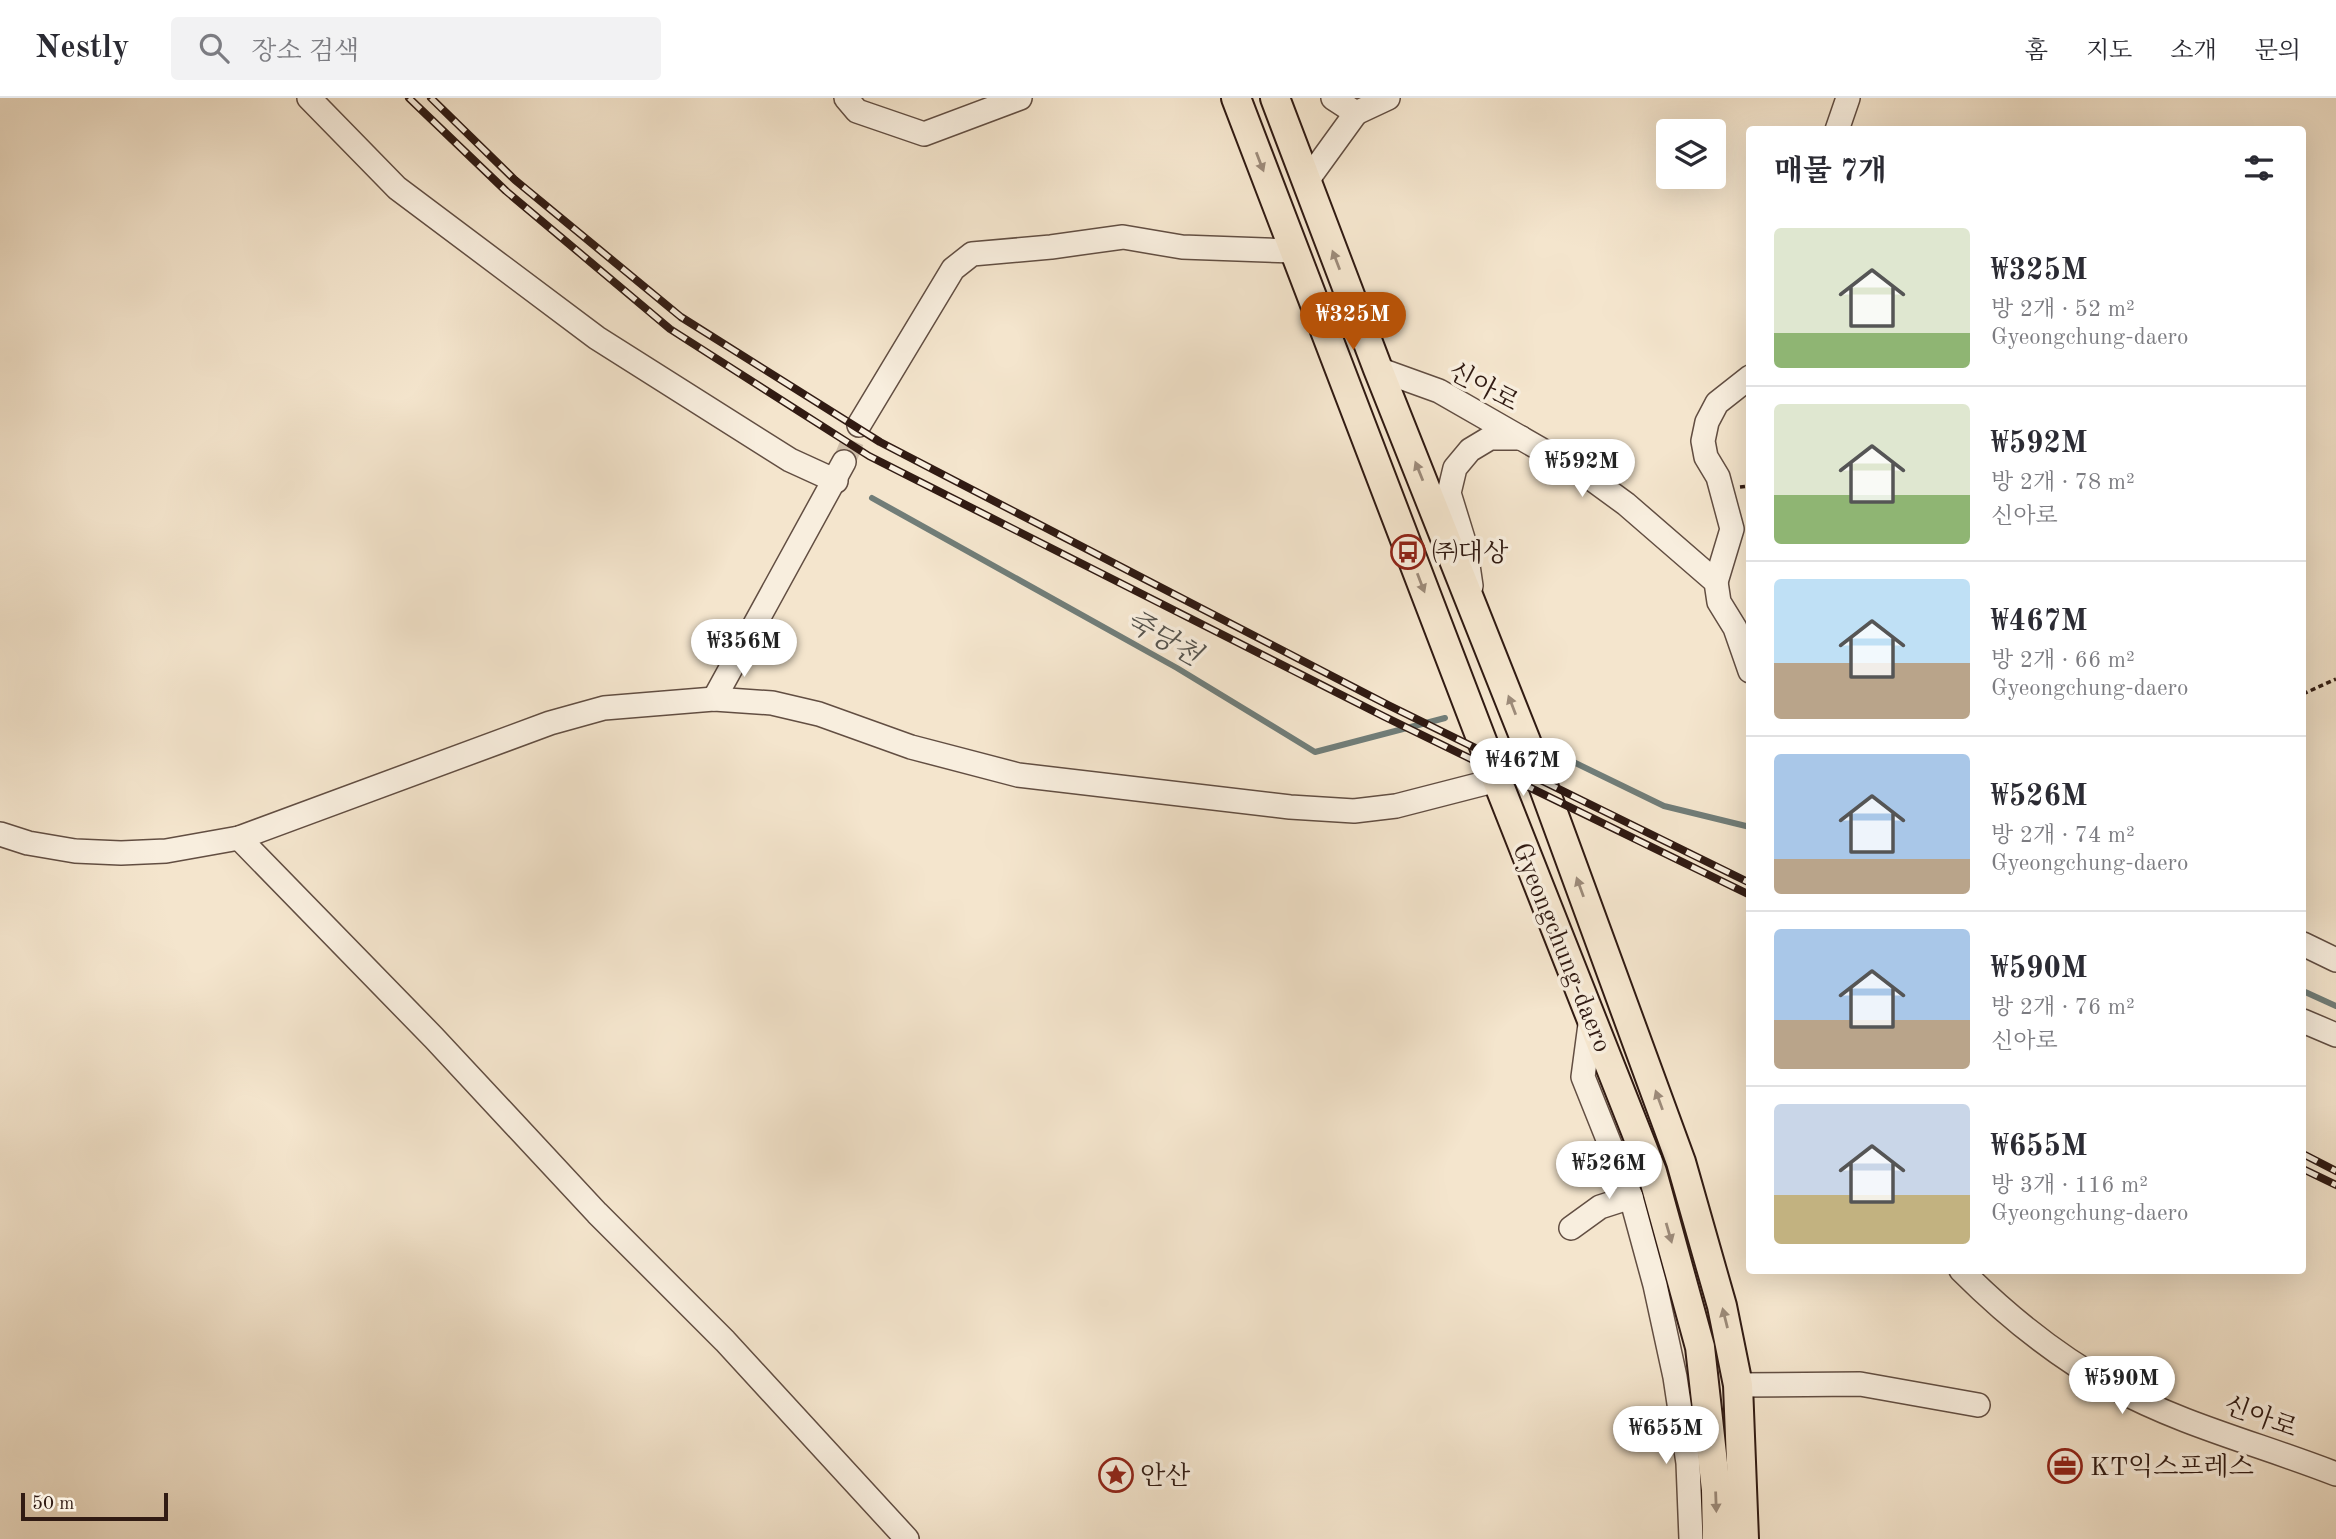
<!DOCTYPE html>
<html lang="ko">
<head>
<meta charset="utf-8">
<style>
	body { margin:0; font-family:"Old Standard TT","Noto Serif KR",serif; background:#f2f2f3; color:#2b2b33; height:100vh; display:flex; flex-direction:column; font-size:26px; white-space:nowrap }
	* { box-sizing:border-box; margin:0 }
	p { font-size:23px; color:#7c7c81 }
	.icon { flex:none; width:38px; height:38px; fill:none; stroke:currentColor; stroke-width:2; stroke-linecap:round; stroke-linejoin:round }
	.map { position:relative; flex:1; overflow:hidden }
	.panel { position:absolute; left:1746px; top:28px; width:560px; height:1148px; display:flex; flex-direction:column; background:#fff; border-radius:7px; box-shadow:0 7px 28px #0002 }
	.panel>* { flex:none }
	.controls { position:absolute; left:1656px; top:21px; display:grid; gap:14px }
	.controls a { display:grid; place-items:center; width:70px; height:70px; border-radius:7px; background:#fff; box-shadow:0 7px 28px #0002; font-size:35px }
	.scale { position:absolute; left:21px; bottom:18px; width:147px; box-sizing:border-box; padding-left:7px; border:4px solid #311b13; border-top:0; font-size:19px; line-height:24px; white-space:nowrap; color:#311b13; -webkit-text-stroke:5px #f8eede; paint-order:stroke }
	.price { position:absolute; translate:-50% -60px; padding:0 16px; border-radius:24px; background:#fff; color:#222; font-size:23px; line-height:46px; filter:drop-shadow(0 2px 4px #0008) }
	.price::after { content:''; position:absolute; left:50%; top:42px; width:21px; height:16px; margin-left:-10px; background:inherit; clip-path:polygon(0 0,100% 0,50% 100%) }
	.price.active { background:#b45309; color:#fff }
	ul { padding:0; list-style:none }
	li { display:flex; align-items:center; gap:21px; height:175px; padding:0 28px }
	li+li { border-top:2px solid #e1e1e2 }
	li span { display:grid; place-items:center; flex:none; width:196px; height:140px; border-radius:7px; color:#555 }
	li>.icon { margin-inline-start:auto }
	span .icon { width:84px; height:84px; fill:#fffc; stroke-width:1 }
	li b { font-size:30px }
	h2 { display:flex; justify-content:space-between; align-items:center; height:84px; padding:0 28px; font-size:30px }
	header { display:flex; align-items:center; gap:42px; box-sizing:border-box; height:98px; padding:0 35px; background:#fff; border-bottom:2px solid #e1e1e2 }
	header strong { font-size:33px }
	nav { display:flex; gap:38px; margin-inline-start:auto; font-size:24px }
	.search { width:490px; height:63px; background:#f2f2f3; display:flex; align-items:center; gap:18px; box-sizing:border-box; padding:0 24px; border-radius:7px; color:#7c7c81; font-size:26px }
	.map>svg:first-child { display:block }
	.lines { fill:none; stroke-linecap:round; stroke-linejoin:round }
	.stream { stroke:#717d78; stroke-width:6 }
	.minor-tunnel { stroke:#cdbda8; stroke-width:23; stroke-dasharray:23 11; stroke-linecap:butt }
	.minor-casing { stroke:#624e42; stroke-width:26 }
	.major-casing { stroke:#311b13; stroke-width:32 }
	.path { stroke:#311b13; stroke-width:3.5; stroke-dasharray:5 3.5; stroke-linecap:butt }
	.minor { stroke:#f8eede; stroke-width:23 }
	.major { stroke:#f4e5cd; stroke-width:28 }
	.rail-casing { stroke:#311b13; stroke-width:8 }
	.rail { stroke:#f8eede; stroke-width:5; stroke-dasharray:16; stroke-linecap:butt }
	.oneway { fill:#9c8a79 }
	.labels { text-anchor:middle; stroke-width:7; stroke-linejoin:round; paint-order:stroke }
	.street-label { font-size:26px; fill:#311b13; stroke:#f8eede }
	.poi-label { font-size:26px; fill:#311b13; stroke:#f8eede; text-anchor:start }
	.water-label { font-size:28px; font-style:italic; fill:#56544e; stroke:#f8eede }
</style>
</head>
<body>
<header>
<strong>Nestly</strong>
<div class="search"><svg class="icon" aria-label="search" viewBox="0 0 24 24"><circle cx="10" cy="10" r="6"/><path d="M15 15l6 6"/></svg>장소 검색</div>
<nav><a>홈</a><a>지도</a><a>소개</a><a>문의</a></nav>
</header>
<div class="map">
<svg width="2336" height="1441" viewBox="0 0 2336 1441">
	<rect width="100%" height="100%" fill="#f4e5cd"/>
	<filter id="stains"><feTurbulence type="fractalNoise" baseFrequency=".00286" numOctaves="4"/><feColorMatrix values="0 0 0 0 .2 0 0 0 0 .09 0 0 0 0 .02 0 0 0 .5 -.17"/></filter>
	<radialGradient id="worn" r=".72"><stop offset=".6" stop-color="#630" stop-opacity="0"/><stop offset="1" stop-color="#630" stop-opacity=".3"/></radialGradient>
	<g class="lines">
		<!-- stream -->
		<g class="stream">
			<polyline points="872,400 1177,570 1315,654 1445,620"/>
			<polyline points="1559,657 1664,708 1750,729"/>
			<polyline points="2303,893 2336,908"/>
		</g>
		<!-- minor-tunnel -->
		<polyline class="minor-tunnel" points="844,364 859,327"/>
		<!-- minor casing -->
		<g class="minor-casing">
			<g id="minor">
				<polyline points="309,0 397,90 597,240 790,362 836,383"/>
				<polyline points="846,0 857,13 924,36 1020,0"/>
				<polyline points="1333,0 1356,15 1388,0"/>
				<polyline points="1837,32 1848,0"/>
				<polyline points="1306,84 1356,15"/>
				<polyline points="1378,271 1439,293 1589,379 1626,406 1716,484 1719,504 1735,530 1750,573"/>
				<polyline points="859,327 953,171 972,156 1051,149 1123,139 1182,149 1294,153"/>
				<polyline points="1716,484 1732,431 1718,379 1706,359 1703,343 1707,324 1717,305 1750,279"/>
				<polyline points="1471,488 1465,447 1449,395 1455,370 1470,352 1490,340 1521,340"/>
				<polyline points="714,601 844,364"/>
				<polyline points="0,736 28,745 75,753 121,755 166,753 239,740 550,625 604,610 714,601 772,605 819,616 911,649 1018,677 1290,709 1354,713 1396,708 1497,682"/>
				<polyline points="239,740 434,940 597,1115 725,1243 907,1441"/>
				<polyline points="2303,846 2336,862"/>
				<polyline points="1591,919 1583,979 1631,1099 1655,1187 1675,1279 1688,1365 1691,1441"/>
				<polyline points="2303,923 2336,937"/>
				<polyline points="1571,1130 1600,1109 1631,1099"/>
				<path d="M1961,1172c46,46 95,86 152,117 69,38 149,58 223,87"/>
				<polyline points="1738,1287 1860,1286 1978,1307"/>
			</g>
		</g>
		<!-- major casing -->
		<g class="major-casing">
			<g id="major">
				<polyline points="1236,0 1497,682 1652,1074 1700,1249 1716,1392 1717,1441"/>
				<polyline points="1275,0 1378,271 1537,671 1681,1064 1722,1208 1738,1287 1744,1441"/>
			</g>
		</g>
		<!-- path -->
		<g class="path">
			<polyline points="1740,389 1750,388"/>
			<polyline points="2303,596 2336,581"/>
		</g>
		<!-- minor -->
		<use href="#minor" class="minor"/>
		<!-- major -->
		<use href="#major" class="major"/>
		<!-- rail casing -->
		<g class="rail-casing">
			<g id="rail">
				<polyline points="409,0 506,93 670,231 869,358 1383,618 1750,797"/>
				<polyline points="431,0 515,82 681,219 880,344 1388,607 1750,785"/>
				<polyline points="2303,1056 2336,1073"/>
				<polyline points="2303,1071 2336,1087"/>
			</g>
		</g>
		<!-- rail -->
		<use href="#rail" class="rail"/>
	</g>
	<!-- one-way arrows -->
	<defs><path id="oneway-solid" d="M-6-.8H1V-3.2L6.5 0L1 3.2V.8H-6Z" transform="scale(1.75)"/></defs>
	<g class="oneway">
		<use href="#oneway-solid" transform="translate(1260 64) rotate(69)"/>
		<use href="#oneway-solid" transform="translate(1336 162) rotate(-111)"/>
		<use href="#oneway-solid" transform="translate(1419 373) rotate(-112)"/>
		<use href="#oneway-solid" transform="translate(1421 485) rotate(69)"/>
		<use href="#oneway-solid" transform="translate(1512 607) rotate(-111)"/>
		<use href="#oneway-solid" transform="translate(1580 789) rotate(-110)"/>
		<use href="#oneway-solid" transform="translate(1659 1002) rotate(-110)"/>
		<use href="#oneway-solid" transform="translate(1669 1135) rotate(74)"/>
		<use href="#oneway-solid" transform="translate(1725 1220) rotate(-104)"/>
		<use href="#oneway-solid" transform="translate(1716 1404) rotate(88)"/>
	</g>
	<!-- icons -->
	<defs>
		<g id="bus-ring" transform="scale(1.75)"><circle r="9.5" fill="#f8eede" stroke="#8f2418" stroke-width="1.5"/><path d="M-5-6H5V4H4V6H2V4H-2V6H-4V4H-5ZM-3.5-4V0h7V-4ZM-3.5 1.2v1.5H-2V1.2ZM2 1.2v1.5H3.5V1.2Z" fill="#8f2418"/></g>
		<g id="office-ring" transform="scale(1.75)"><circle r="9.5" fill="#f8eede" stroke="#8f2418" stroke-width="1.5"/><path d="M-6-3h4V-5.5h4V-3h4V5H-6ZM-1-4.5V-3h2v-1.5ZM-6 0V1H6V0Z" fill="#8f2418"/></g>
		<g id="sight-ring" transform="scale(1.75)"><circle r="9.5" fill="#f8eede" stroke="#8f2418" stroke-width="1.5"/><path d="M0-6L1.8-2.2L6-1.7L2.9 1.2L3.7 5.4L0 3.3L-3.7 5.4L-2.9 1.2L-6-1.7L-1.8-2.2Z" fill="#8f2418"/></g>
	</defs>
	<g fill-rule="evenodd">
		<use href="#bus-ring" x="1408" y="454"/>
		<use href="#office-ring" x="2065" y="1368"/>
		<use href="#sight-ring" x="1116" y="1377"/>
	</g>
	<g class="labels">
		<!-- street labels -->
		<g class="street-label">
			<text transform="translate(1484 288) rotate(28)" y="9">신아로</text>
			<text transform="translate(1563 849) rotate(68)" y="9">Gyeongchung-daero</text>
			<text transform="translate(2261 1318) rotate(20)" y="9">신아로</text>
		</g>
		<!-- poi labels -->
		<g class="poi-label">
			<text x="1432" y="463">㈜대상</text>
			<text x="2090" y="1377">KT익스프레스</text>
			<text x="1140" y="1386">안산</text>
		</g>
		<!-- water labels -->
		<g class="water-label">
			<text transform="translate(1164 539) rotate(30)" y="10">죽당천</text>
		</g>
	</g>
	<rect width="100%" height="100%" filter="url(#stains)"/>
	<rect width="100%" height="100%" fill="url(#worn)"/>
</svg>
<div class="controls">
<a><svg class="icon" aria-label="layers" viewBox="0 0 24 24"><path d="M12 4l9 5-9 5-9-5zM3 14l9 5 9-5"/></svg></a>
</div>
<div class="scale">50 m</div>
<b class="price active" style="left:1353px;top:254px">₩325M</b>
<b class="price" style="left:1582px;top:401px">₩592M</b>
<b class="price" style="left:744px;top:581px">₩356M</b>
<b class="price" style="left:1523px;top:700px">₩467M</b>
<b class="price" style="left:1609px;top:1103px">₩526M</b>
<b class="price" style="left:2122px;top:1318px">₩590M</b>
<b class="price" style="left:1666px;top:1368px">₩655M</b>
<section class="panel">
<h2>매물 7개<svg class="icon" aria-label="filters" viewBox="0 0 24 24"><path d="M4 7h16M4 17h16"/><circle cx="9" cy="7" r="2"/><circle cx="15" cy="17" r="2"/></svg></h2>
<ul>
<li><span style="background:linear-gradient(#dfe7d0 75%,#8fb573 0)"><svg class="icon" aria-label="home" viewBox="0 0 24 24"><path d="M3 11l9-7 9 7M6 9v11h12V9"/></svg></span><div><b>₩325M</b><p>방 2개 · 52 m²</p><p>Gyeongchung-daero</p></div></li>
<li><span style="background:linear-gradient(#dfe7d0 65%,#8fb573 0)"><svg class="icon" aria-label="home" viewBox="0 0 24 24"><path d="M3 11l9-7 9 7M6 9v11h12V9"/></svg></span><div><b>₩592M</b><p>방 2개 · 78 m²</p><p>신아로</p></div></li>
<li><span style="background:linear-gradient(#bfe0f5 60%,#b9a48a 0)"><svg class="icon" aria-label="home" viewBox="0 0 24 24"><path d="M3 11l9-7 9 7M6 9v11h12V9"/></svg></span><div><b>₩467M</b><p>방 2개 · 66 m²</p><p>Gyeongchung-daero</p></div></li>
<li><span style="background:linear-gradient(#a9c7e8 75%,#b9a48a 0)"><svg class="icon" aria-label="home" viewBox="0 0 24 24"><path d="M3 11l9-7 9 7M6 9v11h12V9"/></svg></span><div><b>₩526M</b><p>방 2개 · 74 m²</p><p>Gyeongchung-daero</p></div></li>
<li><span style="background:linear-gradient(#a9c7e8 65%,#b9a48a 0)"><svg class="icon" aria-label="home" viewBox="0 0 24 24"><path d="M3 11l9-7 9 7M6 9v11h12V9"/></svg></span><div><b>₩590M</b><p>방 2개 · 76 m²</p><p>신아로</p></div></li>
<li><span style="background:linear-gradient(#c9d6e8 65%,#c2b280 0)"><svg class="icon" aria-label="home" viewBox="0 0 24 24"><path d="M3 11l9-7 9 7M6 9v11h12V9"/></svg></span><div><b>₩655M</b><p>방 3개 · 116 m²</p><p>Gyeongchung-daero</p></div></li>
</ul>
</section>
</div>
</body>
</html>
